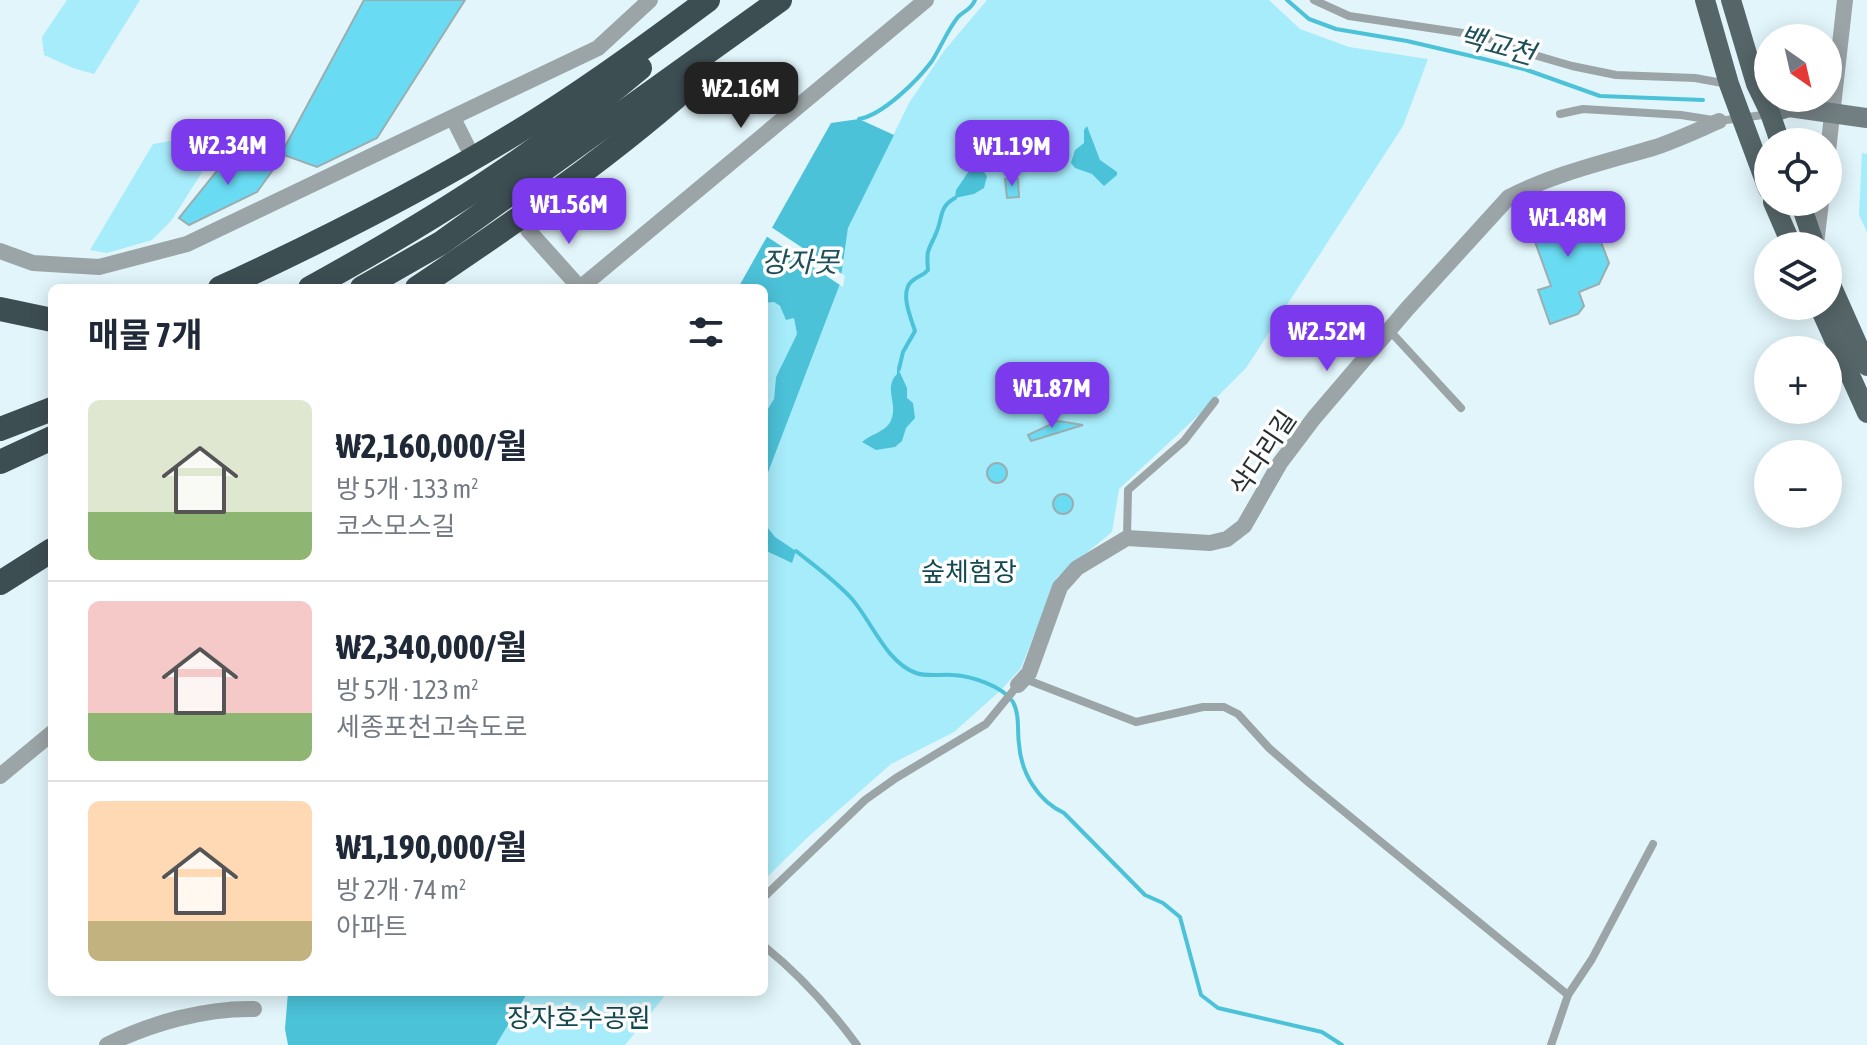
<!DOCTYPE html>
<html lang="ko">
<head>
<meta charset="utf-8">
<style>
	body { margin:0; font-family:"Asap Condensed","Noto Sans KR",sans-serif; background:#f2f2f3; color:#1f2937; height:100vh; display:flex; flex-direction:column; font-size:30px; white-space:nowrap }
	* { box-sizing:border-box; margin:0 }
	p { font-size:26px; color:#747a83 }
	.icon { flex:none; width:44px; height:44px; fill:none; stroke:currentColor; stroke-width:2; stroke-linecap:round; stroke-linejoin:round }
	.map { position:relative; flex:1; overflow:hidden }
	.drawer { position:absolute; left:48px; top:284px; width:720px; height:712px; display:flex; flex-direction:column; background:#fff; border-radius:12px; box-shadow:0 4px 20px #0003 }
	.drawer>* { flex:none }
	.needle { width:52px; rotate:146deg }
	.buttons { position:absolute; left:1754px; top:24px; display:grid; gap:16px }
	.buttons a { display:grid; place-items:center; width:88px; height:88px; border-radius:50%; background:#fff; box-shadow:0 4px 20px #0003; font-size:40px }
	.price { position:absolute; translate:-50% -68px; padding:0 18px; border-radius:16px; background:#7c3aed; color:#fff; font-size:26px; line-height:52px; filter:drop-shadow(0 2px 4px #0008) }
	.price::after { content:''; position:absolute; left:50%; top:48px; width:24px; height:18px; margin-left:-12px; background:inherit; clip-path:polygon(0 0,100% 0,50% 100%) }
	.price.selected { background:#222; color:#fff }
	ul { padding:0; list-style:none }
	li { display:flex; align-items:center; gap:24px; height:200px; padding:0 40px }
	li+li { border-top:2px solid #e0e1e3 }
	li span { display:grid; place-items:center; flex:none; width:224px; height:160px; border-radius:12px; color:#555 }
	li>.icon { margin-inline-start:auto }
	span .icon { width:96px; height:96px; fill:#fffc; stroke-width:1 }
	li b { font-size:34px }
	h2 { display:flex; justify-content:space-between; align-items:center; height:96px; padding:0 40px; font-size:34px }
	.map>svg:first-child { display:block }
	.green { fill:#a7ecfb }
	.water { fill:#4cc2d9 }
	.pier { fill:#e1f5fa }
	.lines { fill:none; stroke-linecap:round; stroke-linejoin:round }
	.stream { stroke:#4cc2d9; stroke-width:4 }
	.building { fill:#69dcf3; stroke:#9aaeb2; stroke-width:2 }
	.lane { stroke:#9ba4a6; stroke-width:8 }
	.street { stroke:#9ba4a6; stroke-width:16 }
	.secondary { stroke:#727f82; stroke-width:20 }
	.primary { stroke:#556568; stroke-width:20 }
	.highway { stroke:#3d4e52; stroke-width:24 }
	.labels { text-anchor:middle; stroke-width:7; stroke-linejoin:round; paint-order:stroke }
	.street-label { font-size:26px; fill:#272f31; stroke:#fefefe }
	.park-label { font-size:26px; fill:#144851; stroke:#fefefe }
	.water-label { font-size:28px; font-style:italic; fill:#1e505a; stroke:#fefefe }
</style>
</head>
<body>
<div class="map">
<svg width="1867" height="1045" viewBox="0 0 1867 1045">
	<rect width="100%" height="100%" fill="#e1f5fa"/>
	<!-- green -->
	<g class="green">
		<polygon points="67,0 140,0 94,74 73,68 44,55 42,37"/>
		<polygon points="987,0 1269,0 1300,29 1349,47 1428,59 1403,126 1246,368 1203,411 1119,489 1112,532 1057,577 1021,668 1000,691 954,732 891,764 809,836 764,880 764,550 792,563 764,523 764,483 840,284 848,228 909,103 944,51"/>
		<polygon points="183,139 213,155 171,221 152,240 107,253 90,250 153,144"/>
		<polygon points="1862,153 1867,154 1867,232 1859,215"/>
		<polygon points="774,302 794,318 797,334 776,377 774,399 764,415 764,303"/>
		<polygon points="528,992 668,992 625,1045 496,1045"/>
	</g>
	<!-- water -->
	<g class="water">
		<polygon points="859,119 894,135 848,228 840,284 764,483 764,415 774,399 776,377 797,334 794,318 786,320 780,306 774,302 764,303 764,288 738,288 831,123"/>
		<polygon points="1087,126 1100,160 1117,172 1117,175 1104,186 1092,174 1075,168 1071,163 1075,150 1084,143 1084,130"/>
		<polygon points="981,168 987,176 984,188 974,194 955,198 956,190 969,171"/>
		<path d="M897,366l10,22v10l6,5 2,15 -9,10 -4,13 -7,6 -19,3 -14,-8c8,-7 21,-10 27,-18 12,-18 -7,-35 8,-50z"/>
		<polygon points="764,523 775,537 796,551 792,563 764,550"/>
		<polygon points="288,992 528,992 496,1045 288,1045 285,1029"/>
	</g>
	<!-- pier -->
	<polygon class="pier" points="768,225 845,276 843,287 763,234"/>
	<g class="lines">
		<!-- stream -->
		<g class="stream">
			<polyline points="1287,0 1309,19 1336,29 1407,41 1484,59 1527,70 1600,96 1703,100"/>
			<path d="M859,119c24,-4 59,-39 73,-58 9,-14 16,-32 26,-44 7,-7 13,-7 17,-17"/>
			<path d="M899,369l4,-17 12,-21c-4,-13 -16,-39 -3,-50 5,-5 11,-5 16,-11 -2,-23 1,-19 9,-39 6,-15 2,-24 18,-33"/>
			<path d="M796,551c19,15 40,30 56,48 20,23 34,63 64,74 11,4 25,1 37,2 18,1 50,11 60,27 7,13 4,29 6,42 2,29 19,57 45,69l81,82 18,8 17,14 21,78 17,13 104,24 20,13"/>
		</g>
	</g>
	<!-- building -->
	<g class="building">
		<polygon points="364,0 465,0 377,138 317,167 281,154"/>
		<polygon points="233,151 275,167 257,192 189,225 179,218"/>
		<polygon points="1005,179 1018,179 1019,197 1007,198"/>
		<polygon points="1575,193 1591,237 1598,234 1609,263 1599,284 1579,292 1584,306 1578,314 1550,324 1538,290 1551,286 1530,228 1556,219 1550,202"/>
		<polygon points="1058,421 1083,425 1031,441 1028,435"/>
		<circle cx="997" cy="473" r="10"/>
		<circle cx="1063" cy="504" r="10"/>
	</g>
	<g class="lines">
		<!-- lane -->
		<g class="lane">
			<polyline points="1314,0 1349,16 1483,36 1517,50 1572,66 1616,75 1695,78 1728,84"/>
			<polyline points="1560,114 1583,109 1681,115 1719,121 1770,114"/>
			<polyline points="1390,331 1461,408"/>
			<polyline points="1127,538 1128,490 1184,441 1215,401"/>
			<polyline points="1025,679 1136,722 1203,707 1224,707 1238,714 1269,748 1308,782 1568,995 1551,1045"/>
			<polyline points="764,897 865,800 896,778 986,724 1018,685"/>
			<path d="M764,946c36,29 65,61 93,99"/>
			<polyline points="1568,995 1592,959 1653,844"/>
		</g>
		<!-- street -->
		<g class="street">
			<polyline points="453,118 467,146"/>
			<polyline points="1828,151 1845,0"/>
			<polyline points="528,230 580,288"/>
			<polyline points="1816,244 1821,202"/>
			<polyline points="0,251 33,263 99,267 187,244 598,48 650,0"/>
			<polyline points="580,288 926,0"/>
			<path d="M1018,685l11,-12 31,-86 17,-19 50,-30 83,5 17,-4 17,-13 36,-63 34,-45 93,-109 102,-112c47,-24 97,-35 147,-50 21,-7 42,-17 63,-26"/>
			<polyline points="0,776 52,733"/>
			<path d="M107,1045c44,-22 98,-37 147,-36"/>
		</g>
		<!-- secondary -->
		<polyline class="secondary" points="1770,113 1789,107 1867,118"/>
		<!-- primary -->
		<g class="primary">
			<polyline points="1705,0 1729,84 1768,189"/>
			<polyline points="1731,0 1756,84 1770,113 1780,142"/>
			<polyline points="1773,202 1792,246"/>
			<polyline points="1800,202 1815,246"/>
			<polyline points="1828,278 1867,366"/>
			<polyline points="1819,306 1867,413"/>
		</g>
		<!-- highway -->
		<g class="highway">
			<path d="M220,288c111,-51 221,-107 323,-172 57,-36 111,-76 165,-116"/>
			<path d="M310,288c116,-64 229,-134 330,-220"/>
			<polyline points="362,288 441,243 780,0"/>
			<path d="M417,288c100,-67 200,-136 289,-217"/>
			<polyline points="0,309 52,320"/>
			<polyline points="0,429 52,409"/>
			<polyline points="0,462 52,438"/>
			<polyline points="0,583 52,550"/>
		</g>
	</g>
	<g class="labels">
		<!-- street labels -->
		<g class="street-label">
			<text transform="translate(1263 453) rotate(-56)" y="9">삭다리길</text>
		</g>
		<!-- park labels -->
		<g class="park-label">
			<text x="969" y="581">숲체험장</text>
			<text x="579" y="1027">장자호수공원</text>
		</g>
		<!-- water labels -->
		<g class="water-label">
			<text transform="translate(1497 45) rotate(15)" y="10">백교천</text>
			<text x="800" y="272">장자못</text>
		</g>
	</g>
</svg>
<div class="buttons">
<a><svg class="needle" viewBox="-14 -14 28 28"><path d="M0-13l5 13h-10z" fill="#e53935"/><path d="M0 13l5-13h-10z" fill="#747a83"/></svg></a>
<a><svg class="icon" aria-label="locate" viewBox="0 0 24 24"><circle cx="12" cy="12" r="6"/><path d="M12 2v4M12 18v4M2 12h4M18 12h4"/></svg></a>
<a><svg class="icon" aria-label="layers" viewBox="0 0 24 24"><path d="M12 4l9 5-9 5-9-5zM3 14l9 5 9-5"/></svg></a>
<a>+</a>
<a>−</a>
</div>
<b class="price selected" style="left:741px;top:130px">₩2.16M</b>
<b class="price" style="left:228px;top:187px">₩2.34M</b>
<b class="price" style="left:1012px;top:188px">₩1.19M</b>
<b class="price" style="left:569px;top:246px">₩1.56M</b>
<b class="price" style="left:1568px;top:259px">₩1.48M</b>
<b class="price" style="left:1327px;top:373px">₩2.52M</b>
<b class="price" style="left:1052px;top:430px">₩1.87M</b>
<section class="drawer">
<h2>매물 7개<svg class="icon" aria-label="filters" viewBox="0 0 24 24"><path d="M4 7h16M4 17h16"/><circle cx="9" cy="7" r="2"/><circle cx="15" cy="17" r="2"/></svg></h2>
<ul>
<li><span style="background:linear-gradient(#dfe7d0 70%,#8fb573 0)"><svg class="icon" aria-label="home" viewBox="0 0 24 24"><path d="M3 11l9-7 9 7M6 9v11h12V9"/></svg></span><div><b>₩2,160,000/월</b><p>방 5개 · 133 m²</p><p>코스모스길</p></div></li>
<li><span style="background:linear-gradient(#f6c9c9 70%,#8fb573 0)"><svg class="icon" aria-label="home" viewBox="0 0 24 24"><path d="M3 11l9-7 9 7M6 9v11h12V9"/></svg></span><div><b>₩2,340,000/월</b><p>방 5개 · 123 m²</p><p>세종포천고속도로</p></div></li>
<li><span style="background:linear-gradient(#ffd9b3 75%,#c2b280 0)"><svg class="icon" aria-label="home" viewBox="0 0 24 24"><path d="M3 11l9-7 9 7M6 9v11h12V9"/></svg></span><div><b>₩1,190,000/월</b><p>방 2개 · 74 m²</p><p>아파트</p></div></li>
</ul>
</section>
</div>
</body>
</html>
